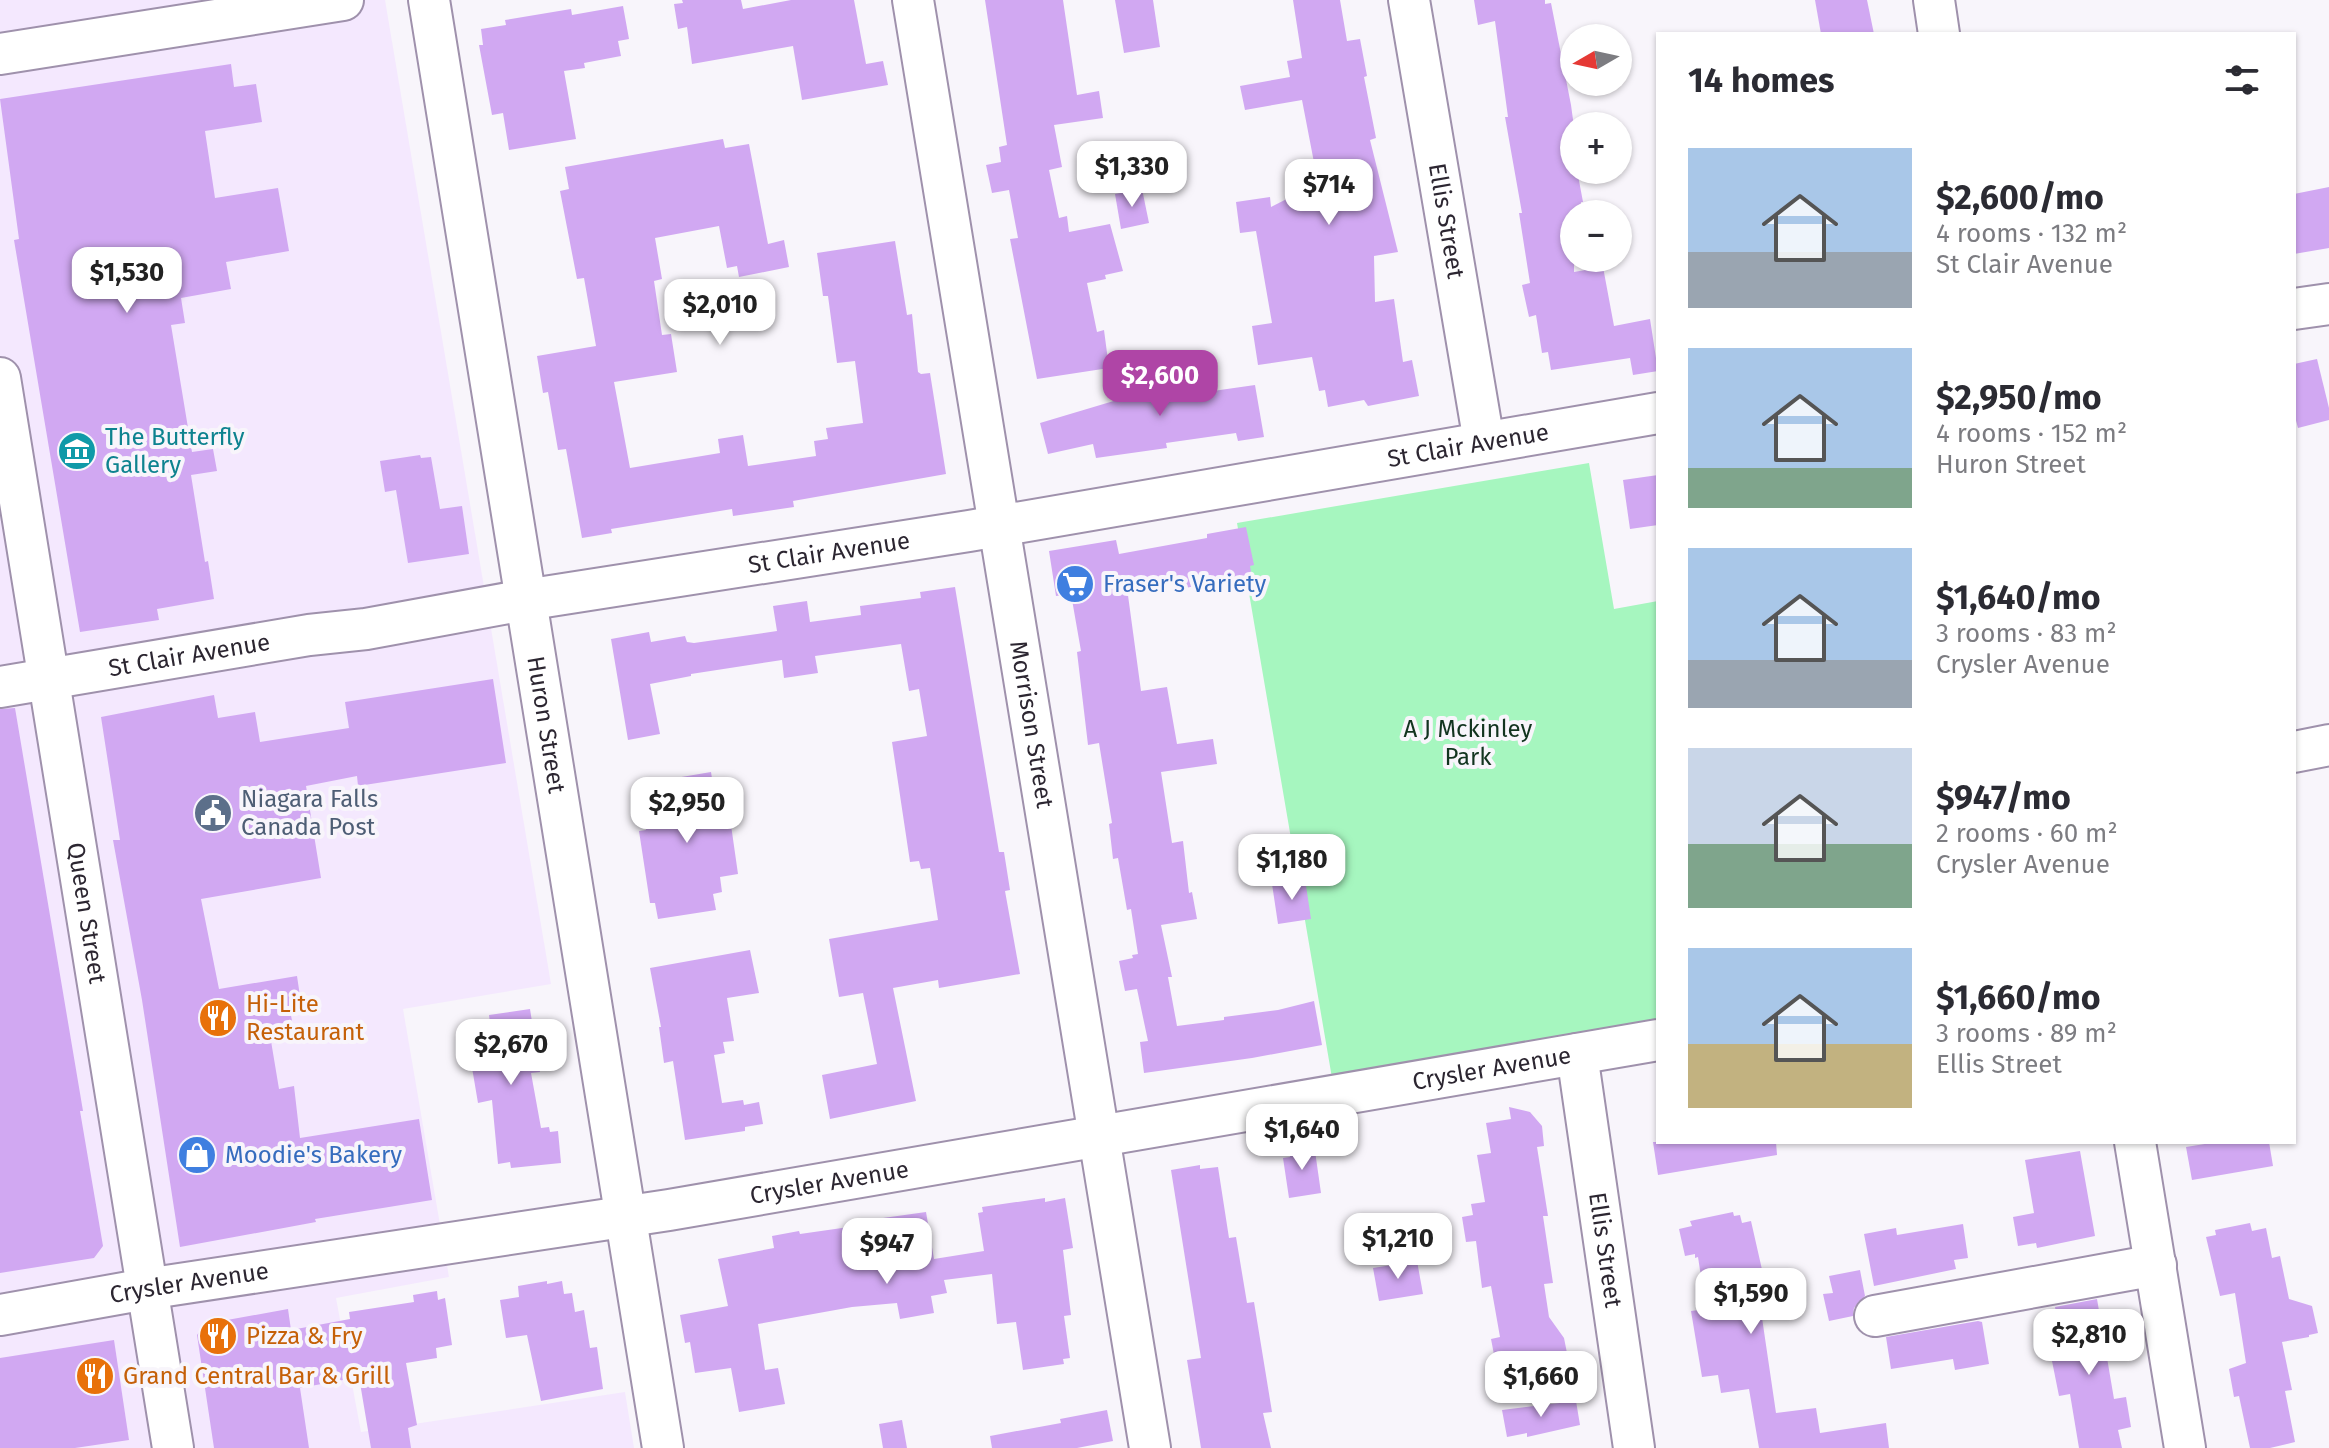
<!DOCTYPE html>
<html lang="en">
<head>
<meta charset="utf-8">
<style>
	body { margin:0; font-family:"Fira Sans",sans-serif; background:#f7f7f7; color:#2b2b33; height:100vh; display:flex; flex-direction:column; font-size:30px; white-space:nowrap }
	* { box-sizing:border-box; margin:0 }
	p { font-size:26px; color:#7c7c81 }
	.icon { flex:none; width:44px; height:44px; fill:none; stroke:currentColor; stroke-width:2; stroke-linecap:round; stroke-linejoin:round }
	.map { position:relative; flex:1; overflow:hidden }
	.details { position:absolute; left:1656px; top:32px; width:640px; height:1112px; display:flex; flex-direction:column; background:#fff; border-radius:0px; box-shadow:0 2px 6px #0004 }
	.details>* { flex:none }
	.needle { width:52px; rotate:261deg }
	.controls { position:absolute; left:1560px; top:24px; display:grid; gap:16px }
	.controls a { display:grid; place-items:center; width:72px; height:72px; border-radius:50%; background:#fff; box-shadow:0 2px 6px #0004; font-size:40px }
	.price { position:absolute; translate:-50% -68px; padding:0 18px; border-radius:16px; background:#fff; color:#222; font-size:26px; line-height:52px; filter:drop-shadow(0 2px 4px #0008) }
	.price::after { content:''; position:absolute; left:50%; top:48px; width:24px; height:18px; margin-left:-12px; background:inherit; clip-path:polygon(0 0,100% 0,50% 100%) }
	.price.on { background:#af45a6; color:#fff }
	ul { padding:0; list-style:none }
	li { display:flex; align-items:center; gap:24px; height:200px; padding:0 32px }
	li span { display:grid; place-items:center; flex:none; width:224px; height:160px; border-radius:0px; color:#555 }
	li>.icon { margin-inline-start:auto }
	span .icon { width:96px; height:96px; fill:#fffc; stroke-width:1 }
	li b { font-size:34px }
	h2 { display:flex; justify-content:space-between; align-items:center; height:96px; padding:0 32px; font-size:34px }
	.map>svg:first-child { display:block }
	.built { fill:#f4e8fe }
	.green { fill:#a6f6bf }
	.building { fill:#d1a8f2 }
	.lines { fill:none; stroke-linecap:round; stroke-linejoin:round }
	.minor-casing { stroke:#9f91ac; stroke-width:44 }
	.minor { stroke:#fff; stroke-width:40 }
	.labels { text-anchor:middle; stroke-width:8; stroke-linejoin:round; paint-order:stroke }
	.street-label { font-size:24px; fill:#2c2631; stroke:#f8f5fb }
	.culture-label { font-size:24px; fill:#0d838f; stroke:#f8f5fb; text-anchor:start }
	.shop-label { font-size:24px; fill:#366cbe; stroke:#f8f5fb; text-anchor:start }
	.park-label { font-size:24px; fill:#12341f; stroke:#f8f5fb }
	.service-label { font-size:24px; fill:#4e5e75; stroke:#f8f5fb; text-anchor:start }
	.food-label { font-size:24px; fill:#c56008; stroke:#f8f5fb; text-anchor:start }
</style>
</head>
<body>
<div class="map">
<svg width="2329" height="1448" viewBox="0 0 2329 1448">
	<rect width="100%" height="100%" fill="#f8f5fb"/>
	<!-- built -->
	<polygon class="built" points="0,0 385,0 551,984 403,1009 449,1277 336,1298 361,1432 625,1392 634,1448 0,1448"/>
	<!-- green -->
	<polygon class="green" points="1589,463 1614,609 1658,601 1658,1021 1332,1078 1237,523"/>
	<!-- building -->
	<g class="building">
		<polygon points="682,0 741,0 743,9 791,0 854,0 866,64 883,61 888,85 802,100 793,46 692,64 687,27 678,29 674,4 683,3"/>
		<polygon points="985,0 1063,0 1077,95 1099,91 1103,118 1054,125 1062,167 1049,170 1059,218 1067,216 1069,232 1110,224 1123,271 1105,275 1106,279 1087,283 1097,332 1104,330 1109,368 1037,379 1010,239 1018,238 1009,190 992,193 986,165 1001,162 999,147 1007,145"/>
		<polygon points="1115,0 1153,0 1160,47 1124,53"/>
		<polygon points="1293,0 1340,0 1347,41 1360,39 1367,76 1364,77 1376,138 1370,140 1398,252 1374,256 1375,302 1394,299 1403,362 1412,360 1419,396 1368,406 1364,400 1328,407 1325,390 1319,391 1312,357 1258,365 1252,326 1272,323 1256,231 1240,233 1236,202 1270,197 1271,207 1316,184 1317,178 1302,100 1245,110 1240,86 1290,77 1287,61 1302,58"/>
		<polygon points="1474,0 1545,0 1545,4 1551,3 1571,105 1574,127 1570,127 1574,170 1577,170 1583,202 1581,202 1582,214 1574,214 1574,272 1603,267 1614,326 1650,319 1658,371 1633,375 1630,358 1551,370 1548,352 1542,353 1536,315 1529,317 1522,285 1530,283 1519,213 1522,213 1505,117 1508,117 1495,21 1478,25"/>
		<polygon points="1815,0 1867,0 1874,34 1821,34"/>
		<polygon points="623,6 629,39 618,41 621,56 584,63 585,68 564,71 576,139 509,150 503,113 492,115 479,45 483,45 481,29 506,25 505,20 571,9 572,15"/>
		<polygon points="231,64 234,87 256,84 262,122 205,131 215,198 278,188 289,251 226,262 231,289 181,298 185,323 171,325 192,452 213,449 217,471 191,475 205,562 208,561 214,599 157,609 159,620 80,632 14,240 19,239 0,99"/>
		<polygon points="723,139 725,148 749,144 768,244 784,240 789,267 739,277 737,266 727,268 719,226 655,238 662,279 654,281 662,335 671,334 677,372 614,382 630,468 720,453 718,439 743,435 748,466 816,456 814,441 828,439 826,428 863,423 855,361 837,363 828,296 823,296 817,253 895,241 907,315 912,314 918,372 921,374 930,373 946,474 793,501 794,507 733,516 732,509 611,529 612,533 582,538 566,449 558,450 548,392 543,393 537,356 596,346 584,278 577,279 560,191 569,189 565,167"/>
		<polygon points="2329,187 2329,248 2294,254 2294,194"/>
		<polygon points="1142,189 1149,223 1121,229 1115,194"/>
		<polygon points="2317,359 2329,408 2329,420 2298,428 2294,413 2294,364"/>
		<polygon points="1210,365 1213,391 1255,385 1264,437 1238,441 1236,433 1166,443 1167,448 1096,458 1093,444 1048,454 1040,423 1184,380 1182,369"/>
		<polygon points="420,455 421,458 431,457 440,509 462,506 469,554 408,563 396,490 385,492 380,461"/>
		<polygon points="1658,475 1658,525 1630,529 1623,480"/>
		<polygon points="1246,527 1254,565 1250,566 1254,588 1218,595 1216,582 1175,590 1173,579 1127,588 1141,691 1167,687 1177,744 1213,739 1217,764 1161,772 1172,843 1183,841 1189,893 1192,892 1197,919 1161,925 1172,977 1168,977 1177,1026 1224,1020 1224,1017 1278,1010 1314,1001 1322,1045 1252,1058 1144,1073 1140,1042 1148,1041 1137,989 1125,991 1119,961 1133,958 1132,955 1138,954 1131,909 1127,910 1118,858 1113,859 1109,824 1112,823 1099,743 1088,745 1077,652 1081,651 1071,594 1056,596 1049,551 1116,540 1119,554 1207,538 1207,534"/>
		<polygon points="955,587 999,852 1004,852 1010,890 1005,891 1020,974 939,988 938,980 893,988 916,1101 830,1119 822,1075 877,1064 863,993 839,997 829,939 938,920 930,868 921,869 919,861 910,862 892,742 927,736 919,689 909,691 901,644 815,656 818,673 784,678 782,660 691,674 691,676 650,684 660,734 628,740 611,639 649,632 651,642 685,636 687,642 694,643 777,631 773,606 807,601 810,622 861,615 860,606 921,598 920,592"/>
		<polygon points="493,679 506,763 358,786 357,776 306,786 321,878 201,899 219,989 297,976 301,1003 289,1005 294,1031 270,1035 279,1089 294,1086 300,1138 419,1119 432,1200 315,1219 316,1222 180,1247 142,1000 113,840 120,840 101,717 214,695 218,718 255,712 260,742 349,728 345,702"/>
		<polygon points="15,708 83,1111 80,1111 103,1246 94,1258 0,1273 0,709"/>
		<polygon points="711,772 713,785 725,783 738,874 720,877 722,892 713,894 716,910 658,919 655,903 650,903 639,831 646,830 643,815 650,814 648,798 655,797 652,782"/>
		<polygon points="1305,879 1311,919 1278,924 1272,884"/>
		<polygon points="750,950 759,993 727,998 734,1041 723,1042 725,1053 714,1055 722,1103 743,1100 744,1105 759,1102 763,1124 745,1127 745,1131 685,1140 673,1061 664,1063 659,1027 661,1027 650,968"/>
		<polygon points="530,1009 540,1072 531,1073 541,1128 549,1127 550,1132 558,1131 561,1163 511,1168 510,1162 498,1164 492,1100 478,1103 469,1050 463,1051 460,1027 490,1023 489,1015"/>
		<polygon points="1509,1107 1530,1112 1542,1126 1544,1146 1537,1147 1548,1216 1543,1216 1553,1283 1544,1284 1549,1317 1564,1338 1568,1358 1497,1370 1491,1339 1500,1337 1491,1286 1482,1288 1476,1241 1466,1242 1462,1217 1473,1215 1471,1204 1485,1202 1477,1155 1491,1153 1486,1123 1511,1119"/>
		<polygon points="1653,1142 1776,1142 1777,1155 1658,1175"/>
		<polygon points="2217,1142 2269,1142 2273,1166 2192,1180 2186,1147"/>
		<polygon points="1314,1144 1321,1193 1289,1198 1283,1158 1290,1157 1289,1148"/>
		<polygon points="2080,1151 2095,1236 2037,1248 2036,1243 2018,1246 2013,1217 2034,1213 2025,1160"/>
		<polygon points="1200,1165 1200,1169 1218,1167 1229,1238 1236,1237 1247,1303 1254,1302 1272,1412 1263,1413 1271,1448 1201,1448 1187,1360 1201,1358 1171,1170"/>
		<polygon points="1045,1198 1045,1202 1065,1198 1073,1248 1063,1250 1071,1315 1064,1316 1070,1358 1063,1359 1064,1364 1023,1370 1016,1322 997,1324 992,1274 944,1280 947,1293 931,1296 934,1313 900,1319 897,1303 852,1307 758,1324 765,1370 778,1368 785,1404 739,1412 731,1368 695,1373 690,1342 685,1343 680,1315 728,1306 718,1259 774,1248 772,1236 799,1231 800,1234 884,1222 883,1218 926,1212 934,1259 984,1251 978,1213 983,1212 982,1207"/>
		<polygon points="1733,1212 1734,1216 1740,1215 1742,1223 1751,1221 1763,1274 1765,1273 1771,1309 1761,1311 1776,1413 1816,1408 1820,1433 1886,1423 1889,1448 1759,1448 1749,1389 1721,1393 1718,1375 1702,1377 1691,1311 1706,1309 1698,1257 1695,1258 1695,1254 1685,1256 1679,1229 1692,1226 1690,1221"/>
		<polygon points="2250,1223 2252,1231 2266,1228 2272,1258 2280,1256 2289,1299 2312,1306 2318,1333 2309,1335 2309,1337 2282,1342 2292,1390 2285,1391 2295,1442 2270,1448 2250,1448 2239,1396 2234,1397 2229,1369 2246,1363 2235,1293 2220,1296 2206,1237 2216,1235 2215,1230"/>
		<polygon points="1963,1224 1968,1258 1954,1260 1956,1269 1874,1286 1864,1234 1896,1228 1897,1235"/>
		<polygon points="1417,1261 1423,1294 1379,1301 1373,1268"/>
		<polygon points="1860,1270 1865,1296 1854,1308 1853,1316 1829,1321 1823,1294 1833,1293 1829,1276"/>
		<polygon points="547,1281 547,1284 562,1281 564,1294 572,1293 575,1312 584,1310 590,1348 597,1347 603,1389 541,1401 527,1335 506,1338 500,1300 519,1297 518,1286"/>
		<polygon points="437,1291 438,1300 445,1298 452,1345 436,1348 437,1358 406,1363 417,1425 408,1428 411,1448 371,1448 359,1377 300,1388 309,1448 214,1448 197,1335 205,1324 288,1309 291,1330 350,1319 349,1312 414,1302 413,1295"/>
		<polygon points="2097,1299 2114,1399 2126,1397 2131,1427 2118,1430 2122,1448 2079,1448 2070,1394 2059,1396 2052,1361 2064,1358 2055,1307"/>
		<polygon points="1978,1321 1982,1322 1989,1364 1955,1370 1953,1359 1891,1369 1886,1337"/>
		<polygon points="114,1340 129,1440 75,1448 0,1448 0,1358"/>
		<polygon points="1576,1401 1580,1425 1527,1437 1527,1433 1507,1437 1502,1410"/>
		<polygon points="1107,1410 1113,1441 1077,1448 992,1448 990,1436 1061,1423 1060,1419"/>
		<polygon points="902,1420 907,1448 883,1448 879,1424"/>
	</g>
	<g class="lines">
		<!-- minor casing -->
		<g class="minor-casing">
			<g id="minor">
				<path id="s1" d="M429,0l234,1448"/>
				<path id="s2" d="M913,0l237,1448"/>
				<path id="s3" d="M1409,0l75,442"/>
				<polyline points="1934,0 1939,34"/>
				<polyline points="0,54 343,0"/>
				<polyline points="2294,309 2329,304"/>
				<path id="s4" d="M0,378l173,1070"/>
				<path id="s5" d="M0,687l309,-52 57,-6 159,-29 444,-69 689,-118"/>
				<polyline points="2294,752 2329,745"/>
				<path id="s6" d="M1577,1054l57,394"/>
				<polyline points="2135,1142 2185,1448"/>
				<path id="s7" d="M0,1315l146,-26 523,-79 989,-170"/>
				<polyline points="1875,1316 2156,1265"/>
			</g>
		</g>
		<!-- minor -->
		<use href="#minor" class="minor"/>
	</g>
	<!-- icons -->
	<defs>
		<g id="museum-disc" transform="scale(2)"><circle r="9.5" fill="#0f9aa8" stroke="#f8f5fb"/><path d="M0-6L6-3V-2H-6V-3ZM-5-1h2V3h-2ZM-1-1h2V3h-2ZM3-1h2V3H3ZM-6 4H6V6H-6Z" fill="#fff"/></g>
		<g id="supermarket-disc" transform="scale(2)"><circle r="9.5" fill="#3f7fe0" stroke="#f8f5fb"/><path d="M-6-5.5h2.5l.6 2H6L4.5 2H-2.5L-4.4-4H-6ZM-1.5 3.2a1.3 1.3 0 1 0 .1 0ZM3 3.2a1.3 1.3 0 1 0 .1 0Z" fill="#fff"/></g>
		<g id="civic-disc" transform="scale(2)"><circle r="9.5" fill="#5c6f8a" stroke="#f8f5fb"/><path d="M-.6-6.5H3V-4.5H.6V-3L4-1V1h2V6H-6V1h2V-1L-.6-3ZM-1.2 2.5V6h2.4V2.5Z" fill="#fff"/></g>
		<g id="restaurant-disc" transform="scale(2)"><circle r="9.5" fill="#e8710a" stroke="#f8f5fb"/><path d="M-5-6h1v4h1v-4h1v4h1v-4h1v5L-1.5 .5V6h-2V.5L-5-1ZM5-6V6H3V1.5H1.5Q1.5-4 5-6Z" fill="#fff"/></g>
		<g id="shop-disc" transform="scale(2)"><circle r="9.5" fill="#3f7fe0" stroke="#f8f5fb"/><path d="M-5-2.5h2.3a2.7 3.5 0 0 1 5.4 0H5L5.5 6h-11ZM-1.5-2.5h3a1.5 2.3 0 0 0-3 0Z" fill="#fff"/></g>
	</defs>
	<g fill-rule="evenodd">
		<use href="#museum-disc" x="77" y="451"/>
		<use href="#supermarket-disc" x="1075" y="584"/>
		<use href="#civic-disc" x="213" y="813"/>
		<use href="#restaurant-disc" x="218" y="1018"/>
		<use href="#shop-disc" x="197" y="1155"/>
		<use href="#restaurant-disc" x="218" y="1336"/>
		<use href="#restaurant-disc" x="95" y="1376"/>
	</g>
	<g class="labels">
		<!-- street labels -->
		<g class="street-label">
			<text dy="8" stroke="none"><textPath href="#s3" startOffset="224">Ellis Street</textPath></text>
			<text dy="8" stroke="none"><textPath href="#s5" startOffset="1488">St Clair Avenue</textPath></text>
			<text dy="8" stroke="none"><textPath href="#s5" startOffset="840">St Clair Avenue</textPath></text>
			<text dy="8" stroke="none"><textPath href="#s5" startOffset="192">St Clair Avenue</textPath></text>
			<text dy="8" stroke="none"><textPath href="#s1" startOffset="734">Huron Street</textPath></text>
			<text dy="8" stroke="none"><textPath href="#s2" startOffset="734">Morrison Street</textPath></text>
			<text dy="8" stroke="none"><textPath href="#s4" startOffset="542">Queen Street</textPath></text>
			<text dy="8" stroke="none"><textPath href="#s7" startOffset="1512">Crysler Avenue</textPath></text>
			<text dy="8" stroke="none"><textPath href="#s7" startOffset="840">Crysler Avenue</textPath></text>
			<text dy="8" stroke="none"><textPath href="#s6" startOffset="198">Ellis Street</textPath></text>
			<text dy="8" stroke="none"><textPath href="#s7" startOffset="192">Crysler Avenue</textPath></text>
		</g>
		<!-- culture labels -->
		<g class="culture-label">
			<text x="105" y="445">The Butterfly<tspan x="105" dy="28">Gallery</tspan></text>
		</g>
		<!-- shop labels -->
		<g class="shop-label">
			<text x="1103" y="592">Fraser's Variety</text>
			<text x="225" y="1163">Moodie's Bakery</text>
		</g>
		<!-- park labels -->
		<g class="park-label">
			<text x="1468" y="737">A J Mckinley<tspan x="1468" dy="28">Park</tspan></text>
		</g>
		<!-- service labels -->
		<g class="service-label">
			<text x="241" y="807">Niagara Falls<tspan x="241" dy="28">Canada Post</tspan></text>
		</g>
		<!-- food labels -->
		<g class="food-label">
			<text x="246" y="1012">Hi-Lite<tspan x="246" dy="28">Restaurant</tspan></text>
			<text x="246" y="1344">Pizza &amp; Fry</text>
			<text x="123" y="1384">Grand Central Bar &amp; Grill</text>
		</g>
	</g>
</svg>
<div class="controls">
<a><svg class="needle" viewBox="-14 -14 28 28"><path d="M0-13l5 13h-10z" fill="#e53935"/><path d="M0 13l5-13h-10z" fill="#7c7c81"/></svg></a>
<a>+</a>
<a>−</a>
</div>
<b class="price" style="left:1132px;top:209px">$1,330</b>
<b class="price" style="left:1329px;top:227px">$714</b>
<b class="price" style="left:127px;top:315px">$1,530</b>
<b class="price" style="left:720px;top:347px">$2,010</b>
<b class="price on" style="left:1160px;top:418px">$2,600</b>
<b class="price" style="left:687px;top:845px">$2,950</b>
<b class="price" style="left:1292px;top:902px">$1,180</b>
<b class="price" style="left:511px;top:1087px">$2,670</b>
<b class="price" style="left:1302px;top:1172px">$1,640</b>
<b class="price" style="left:1398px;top:1281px">$1,210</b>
<b class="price" style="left:887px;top:1286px">$947</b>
<b class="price" style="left:1751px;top:1336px">$1,590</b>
<b class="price" style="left:2089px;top:1377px">$2,810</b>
<b class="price" style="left:1541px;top:1419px">$1,660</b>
<section class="details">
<h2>14 homes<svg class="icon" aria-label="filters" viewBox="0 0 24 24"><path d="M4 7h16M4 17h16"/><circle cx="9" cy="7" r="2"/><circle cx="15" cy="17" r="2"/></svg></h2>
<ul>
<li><span style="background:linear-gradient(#a9c7e8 65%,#9aa5b1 0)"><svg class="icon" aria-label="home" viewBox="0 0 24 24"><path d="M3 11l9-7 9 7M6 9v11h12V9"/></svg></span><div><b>$2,600/mo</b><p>4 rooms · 132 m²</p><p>St Clair Avenue</p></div></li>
<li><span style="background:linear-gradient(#a9c7e8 75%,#7fa58c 0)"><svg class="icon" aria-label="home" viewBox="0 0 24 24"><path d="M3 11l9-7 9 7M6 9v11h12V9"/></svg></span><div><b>$2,950/mo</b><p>4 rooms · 152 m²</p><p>Huron Street</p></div></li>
<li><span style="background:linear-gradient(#a9c7e8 70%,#9aa5b1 0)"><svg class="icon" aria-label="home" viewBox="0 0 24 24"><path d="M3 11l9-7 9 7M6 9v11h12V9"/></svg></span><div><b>$1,640/mo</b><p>3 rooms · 83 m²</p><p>Crysler Avenue</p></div></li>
<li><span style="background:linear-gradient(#c9d6e8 60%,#7fa58c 0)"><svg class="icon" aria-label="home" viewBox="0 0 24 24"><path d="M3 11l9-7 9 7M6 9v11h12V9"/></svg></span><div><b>$947/mo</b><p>2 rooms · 60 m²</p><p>Crysler Avenue</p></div></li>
<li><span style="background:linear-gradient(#a9c7e8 60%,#c2b280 0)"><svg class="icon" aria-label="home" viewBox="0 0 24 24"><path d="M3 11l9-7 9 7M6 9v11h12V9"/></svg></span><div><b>$1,660/mo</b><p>3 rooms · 89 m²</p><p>Ellis Street</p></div></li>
</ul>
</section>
</div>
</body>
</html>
